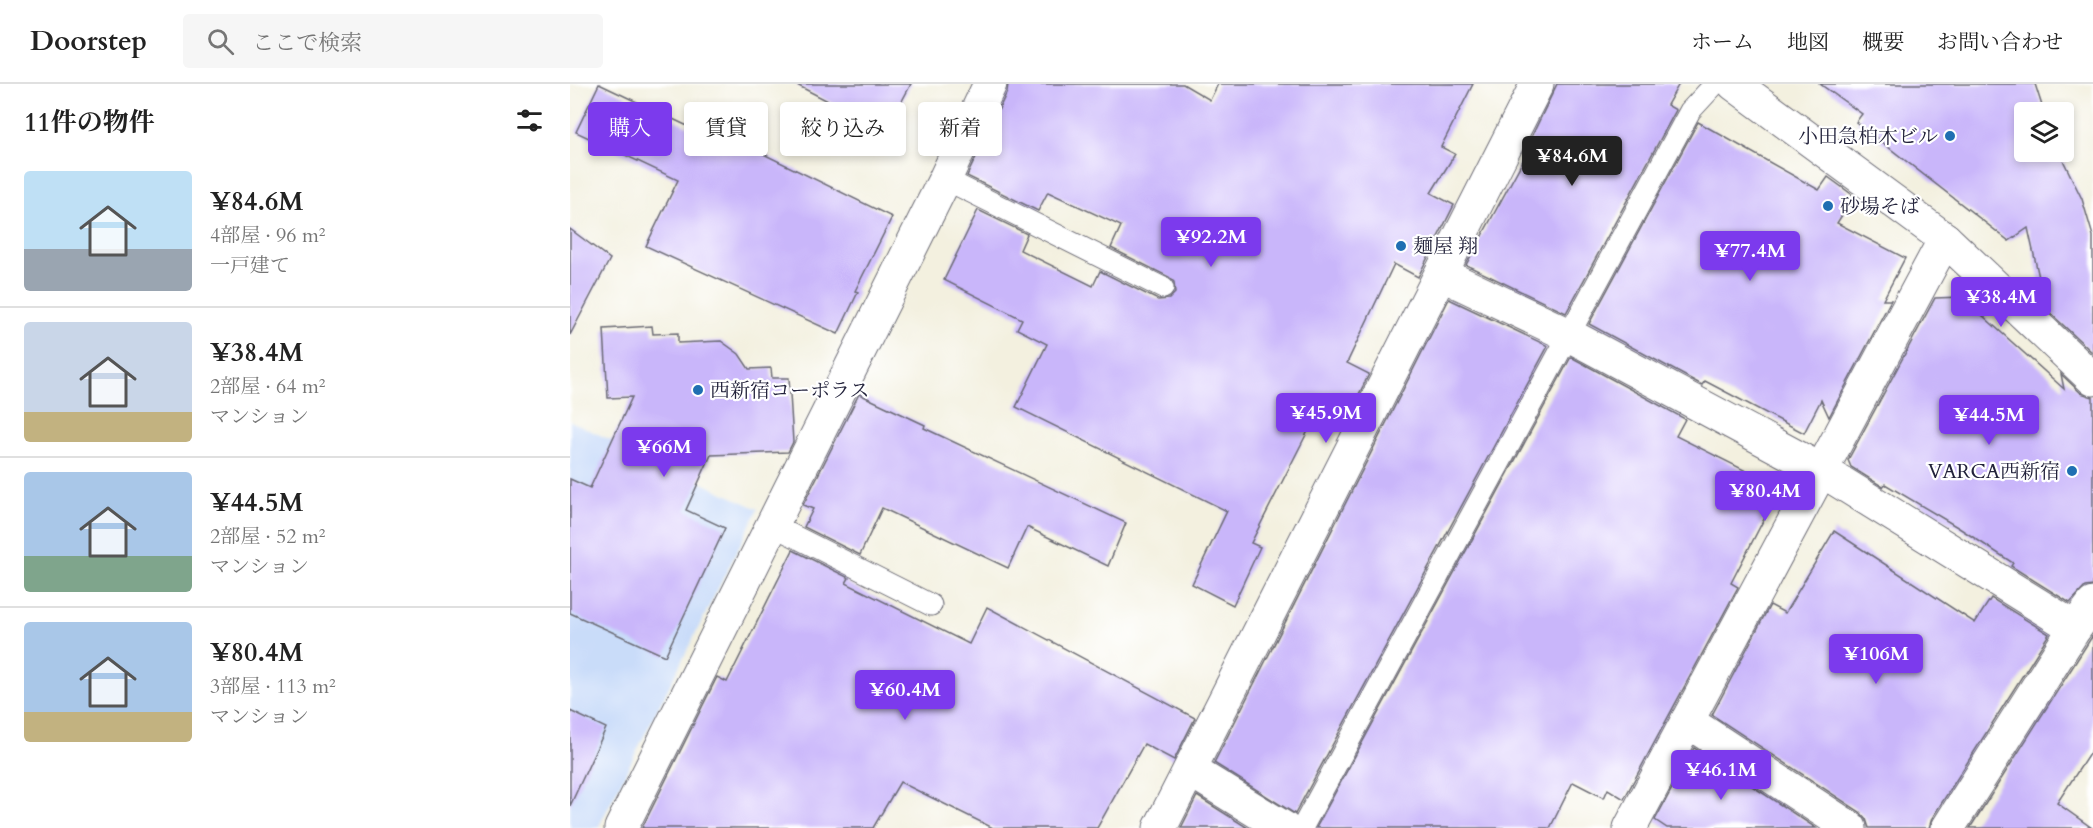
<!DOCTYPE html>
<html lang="ja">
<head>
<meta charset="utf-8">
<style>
	body { margin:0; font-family:Cardo,"Noto Serif JP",serif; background:#f6f6f6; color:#222; height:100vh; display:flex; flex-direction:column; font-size:22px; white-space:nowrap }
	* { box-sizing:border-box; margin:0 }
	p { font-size:20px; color:#767676 }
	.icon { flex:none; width:33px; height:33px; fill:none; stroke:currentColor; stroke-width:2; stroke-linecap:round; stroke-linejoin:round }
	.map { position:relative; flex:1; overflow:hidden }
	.side { display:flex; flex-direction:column; background:#fff; width:570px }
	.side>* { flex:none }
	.guide { position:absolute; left:18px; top:18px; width:570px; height:54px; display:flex; gap:12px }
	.fabs { position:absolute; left:1444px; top:18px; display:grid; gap:12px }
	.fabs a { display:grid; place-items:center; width:60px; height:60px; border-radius:6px; background:#fff; box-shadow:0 3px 9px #0003; font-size:30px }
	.price { position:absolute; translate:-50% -51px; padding:0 14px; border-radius:6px; background:#7c3aed; color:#fff; font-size:20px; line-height:39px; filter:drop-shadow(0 2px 3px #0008) }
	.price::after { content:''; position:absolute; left:50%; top:36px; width:18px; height:14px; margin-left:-9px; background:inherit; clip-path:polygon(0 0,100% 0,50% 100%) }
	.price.on { background:#222; color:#fff }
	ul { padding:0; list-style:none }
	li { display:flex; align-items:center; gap:18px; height:150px; padding:0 24px }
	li+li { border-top:2px solid #e0e0e0 }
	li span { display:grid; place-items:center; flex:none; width:168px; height:120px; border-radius:6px; color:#555 }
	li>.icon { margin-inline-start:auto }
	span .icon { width:72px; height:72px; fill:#fffc; stroke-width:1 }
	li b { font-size:26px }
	h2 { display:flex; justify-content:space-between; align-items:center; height:72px; padding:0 24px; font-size:26px }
	.chip { padding:0 21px; border-radius:6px; background:#fff; box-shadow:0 3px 9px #0003; font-size:21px; line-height:54px }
	.chip.on { background:#7c3aed; color:#fff }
	header { display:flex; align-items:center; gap:36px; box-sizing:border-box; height:84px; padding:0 30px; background:#fff; border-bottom:2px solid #e0e0e0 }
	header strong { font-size:28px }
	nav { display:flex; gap:33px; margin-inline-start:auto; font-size:21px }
	.search { width:420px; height:54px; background:#f6f6f6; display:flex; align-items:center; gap:15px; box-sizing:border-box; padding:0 21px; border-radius:6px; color:#767676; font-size:22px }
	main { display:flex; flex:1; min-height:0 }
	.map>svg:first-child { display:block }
	.built { fill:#c9dcf9 }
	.building { fill:#c9b6fa }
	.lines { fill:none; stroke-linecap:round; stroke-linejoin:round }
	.lane-casing { stroke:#6b6a74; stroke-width:23 }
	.street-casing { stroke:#6b6a74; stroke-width:35 }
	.lane { stroke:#fff; stroke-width:21 }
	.street { stroke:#fff; stroke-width:33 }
	.poi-dot { fill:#1f6fb2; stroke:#fff; stroke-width:2 }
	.labels { text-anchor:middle; stroke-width:4.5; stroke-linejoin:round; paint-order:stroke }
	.poi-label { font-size:20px; fill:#22223b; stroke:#fff; text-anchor:start }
</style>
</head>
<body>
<header>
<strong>Doorstep</strong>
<div class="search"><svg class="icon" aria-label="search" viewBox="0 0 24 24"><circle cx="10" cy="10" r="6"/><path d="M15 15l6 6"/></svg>ここで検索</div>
<nav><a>ホーム</a><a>地図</a><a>概要</a><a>お問い合わせ</a></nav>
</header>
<main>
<section class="side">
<h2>11件の物件<svg class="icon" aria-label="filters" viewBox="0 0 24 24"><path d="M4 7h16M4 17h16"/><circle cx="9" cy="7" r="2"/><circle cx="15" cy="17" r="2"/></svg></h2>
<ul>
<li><span style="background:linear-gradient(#bfe0f5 65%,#9aa5b1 0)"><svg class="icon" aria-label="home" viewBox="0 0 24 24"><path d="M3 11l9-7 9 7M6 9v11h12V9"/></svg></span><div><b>¥84.6M</b><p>4部屋 · 96 m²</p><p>一戸建て</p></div></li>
<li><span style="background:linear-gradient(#c9d6e8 75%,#c2b280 0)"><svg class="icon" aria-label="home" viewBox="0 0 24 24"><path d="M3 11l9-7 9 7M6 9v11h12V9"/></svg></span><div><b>¥38.4M</b><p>2部屋 · 64 m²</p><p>マンション</p></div></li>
<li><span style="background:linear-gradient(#a9c7e8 70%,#7fa58c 0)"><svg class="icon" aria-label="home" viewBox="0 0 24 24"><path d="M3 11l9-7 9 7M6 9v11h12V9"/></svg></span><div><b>¥44.5M</b><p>2部屋 · 52 m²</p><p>マンション</p></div></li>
<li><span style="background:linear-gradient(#a9c7e8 75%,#c2b280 0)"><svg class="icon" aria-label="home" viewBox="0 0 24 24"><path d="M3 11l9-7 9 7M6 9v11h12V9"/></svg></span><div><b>¥80.4M</b><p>3部屋 · 113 m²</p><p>マンション</p></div></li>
</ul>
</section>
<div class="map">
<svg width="1523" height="744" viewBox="0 0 1523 744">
	<rect width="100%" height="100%" fill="#fff"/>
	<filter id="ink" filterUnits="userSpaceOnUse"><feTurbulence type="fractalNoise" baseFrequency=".0167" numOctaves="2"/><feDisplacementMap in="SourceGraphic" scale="12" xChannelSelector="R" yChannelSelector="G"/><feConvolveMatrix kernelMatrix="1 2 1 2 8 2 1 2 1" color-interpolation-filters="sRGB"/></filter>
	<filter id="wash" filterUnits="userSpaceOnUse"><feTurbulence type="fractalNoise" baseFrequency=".008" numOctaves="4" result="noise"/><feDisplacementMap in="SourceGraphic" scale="24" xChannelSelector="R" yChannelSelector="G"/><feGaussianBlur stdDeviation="1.35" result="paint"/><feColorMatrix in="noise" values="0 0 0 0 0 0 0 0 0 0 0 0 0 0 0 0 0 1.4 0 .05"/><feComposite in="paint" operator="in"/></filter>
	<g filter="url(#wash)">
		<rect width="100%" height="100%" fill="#f3f0df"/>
		<!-- built -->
		<polygon class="built" points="0,337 188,425 28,744 0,744"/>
		<g id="blocks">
			<!-- building -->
			<g class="building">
				<polygon points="29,0 128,47 132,40 322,133 285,207 288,208 268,250 76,162 108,96 6,48"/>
				<polygon points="225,0 341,0 316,47"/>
				<polygon points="438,0 613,0 640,16 648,0 903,0 871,63 885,70 861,109 884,121 848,193 824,180 777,279 799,290 783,322 762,311 746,344 741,341 681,459 690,463 663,521 622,500 657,427 446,323 477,260 447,245 452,235 374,196 408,126 457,150 450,166 523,202 530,187 588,216 599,215 605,209 604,198 599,193 541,164 551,142 478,108 468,127 397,92 437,8"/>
				<polygon points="987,0 1109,0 1097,21 1106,26 996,229 896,181 963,58 960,56"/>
				<polygon points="1250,0 1465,0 1474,28 1455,28 1455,68 1489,68 1512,115 1523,152 1523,269 1476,225 1458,144 1439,157 1286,38 1292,30"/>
				<polygon points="1128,38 1249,106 1258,93 1284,112 1267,139 1335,174 1313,216 1321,216 1259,333 1251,316 1234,349 1135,297 1132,301 1019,240"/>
				<polygon points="0,145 40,175 0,251"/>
				<polygon points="1392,213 1494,305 1491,290 1511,309 1523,313 1523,502 1515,503 1500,519 1441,482 1443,479 1389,444 1315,400 1313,403 1281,383 1278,376 1365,214"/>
				<polygon points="879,215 978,262 725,730 644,679"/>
				<polygon points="82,242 83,250 108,249 108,259 151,257 169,270 179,285 201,284 202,294 219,294 223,358 218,368 141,371 116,426 155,444 95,572 0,529 0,395 20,404 62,313 38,314 34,245"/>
				<polygon points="1001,273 1115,335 1106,352 1210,404 1161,499 1168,503 1054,715 1038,705 1034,714 1003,698 980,744 746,744"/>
				<polygon points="289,310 355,341 354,344 556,439 538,482 457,443 438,484 312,424 290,471 234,443 243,425 233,421"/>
				<polygon points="1264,447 1405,539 1421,514 1479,550 1362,734 1359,744 1299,744 1296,735 1290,728 1142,631 1200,521 1215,529"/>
				<polygon points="223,466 279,494 276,499 399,560 417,523 625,634 604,676 574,660 527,744 423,744 330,698 303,744 72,744 147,593 157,598"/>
				<polygon points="1523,551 1523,664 1487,719 1522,744 1400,744"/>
				<polygon points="0,627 36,644 0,722"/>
				<polygon points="1124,664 1246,744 1097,744 1085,736"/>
				<polygon points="627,712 678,744 611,744"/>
			</g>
		</g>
	</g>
	<g filter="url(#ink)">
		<use href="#blocks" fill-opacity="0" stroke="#6b6a74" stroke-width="1.5"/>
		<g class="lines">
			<!-- lane casing -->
			<g class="lane-casing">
				<g id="lane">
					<polyline points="375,95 593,204"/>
					<polyline points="202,441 361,521"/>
					<polyline points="732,744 1120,27 1145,0"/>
				</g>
			</g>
			<!-- street casing -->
			<g class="street-casing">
				<g id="street">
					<polyline points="1164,0 1375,155 1523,295"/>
					<polyline points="871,190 999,251 1251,386 1505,544"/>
					<polyline points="1117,637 1280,744"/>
					<polyline points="620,686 714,744"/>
					<polyline points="51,744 375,95 420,0"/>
					<polyline points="590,744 967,0"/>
					<polyline points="1060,744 1375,155"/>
					<polyline points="1378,744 1505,544 1523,520"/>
				</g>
			</g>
			<!-- lane -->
			<use href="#lane" class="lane"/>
			<!-- street -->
			<use href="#street" class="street"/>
		</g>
	</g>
	<!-- markers -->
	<g class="poi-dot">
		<circle cx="1380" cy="52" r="6"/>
		<circle cx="1258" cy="122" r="6"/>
		<circle cx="831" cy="162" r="6"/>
		<circle cx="128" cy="306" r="6"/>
		<circle cx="1502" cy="387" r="6"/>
	</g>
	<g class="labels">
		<!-- poi labels -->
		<g class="poi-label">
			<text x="1368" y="59" text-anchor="end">小田急柏木ビル</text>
			<text x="1270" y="129">砂場そば</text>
			<text x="843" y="169">麺屋 翔</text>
			<text x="140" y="313">西新宿コーポラス</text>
			<text x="1490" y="394" text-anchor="end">VARCA西新宿</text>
		</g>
	</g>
</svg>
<div class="fabs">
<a><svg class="icon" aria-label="layers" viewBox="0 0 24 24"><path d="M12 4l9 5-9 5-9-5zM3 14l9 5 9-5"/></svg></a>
</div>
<b class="price on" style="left:1002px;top:103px">¥84.6M</b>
<b class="price" style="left:641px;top:184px">¥92.2M</b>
<b class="price" style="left:1180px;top:198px">¥77.4M</b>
<b class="price" style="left:1431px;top:244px">¥38.4M</b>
<b class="price" style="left:756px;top:360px">¥45.9M</b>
<b class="price" style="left:1419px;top:362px">¥44.5M</b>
<b class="price" style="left:94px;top:394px">¥66M</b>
<b class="price" style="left:1195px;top:438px">¥80.4M</b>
<b class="price" style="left:1306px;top:601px">¥106M</b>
<b class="price" style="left:335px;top:637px">¥60.4M</b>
<b class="price" style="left:1151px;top:717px">¥46.1M</b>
<div class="guide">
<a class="chip on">購入</a>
<a class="chip">賃貸</a>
<a class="chip">絞り込み</a>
<a class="chip">新着</a>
</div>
</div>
</main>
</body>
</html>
